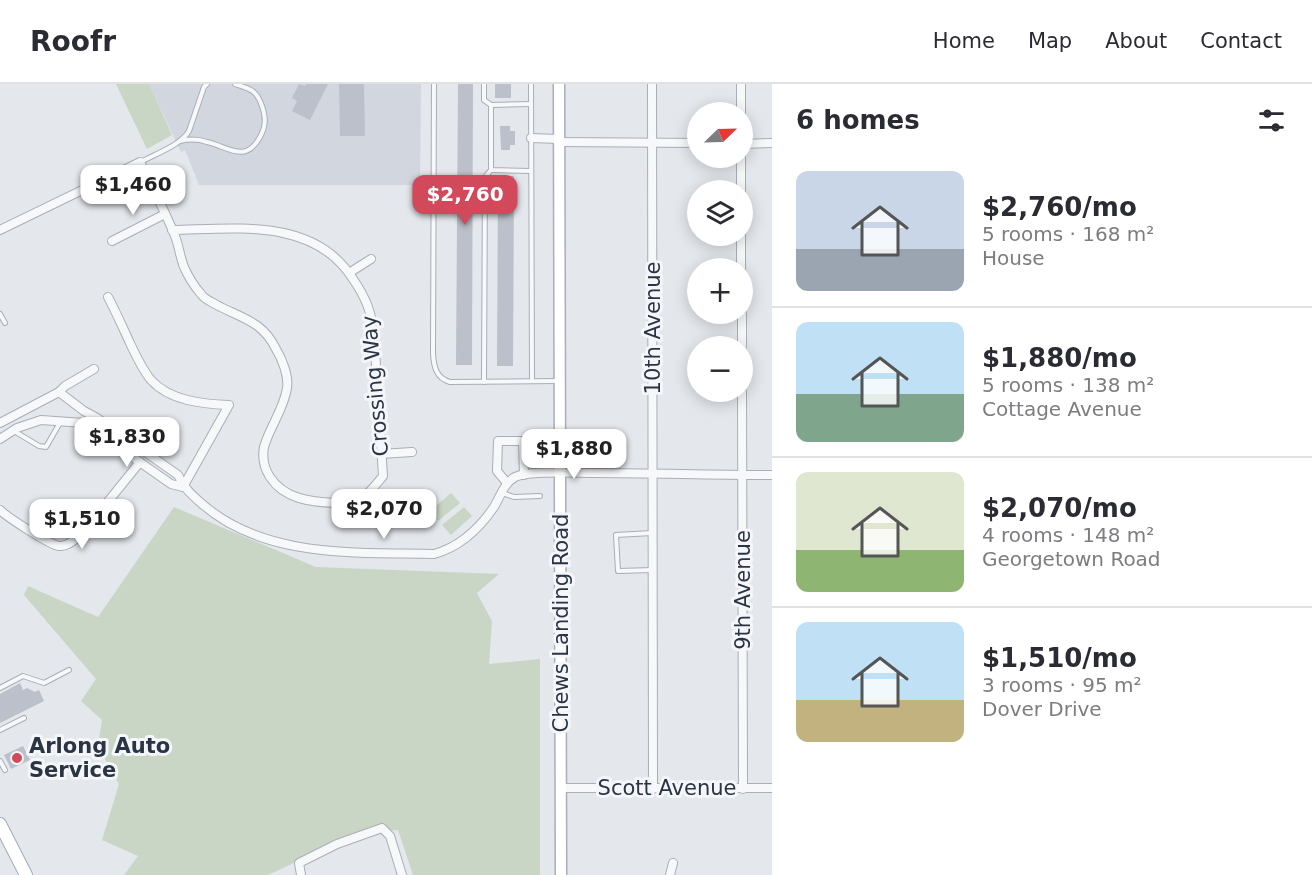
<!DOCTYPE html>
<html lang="en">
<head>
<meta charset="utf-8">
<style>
	body { margin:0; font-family:"DejaVu Sans",sans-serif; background:#f7f7f7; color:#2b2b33; height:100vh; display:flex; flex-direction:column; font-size:22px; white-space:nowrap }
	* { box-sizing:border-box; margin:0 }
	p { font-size:20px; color:#7c7c81 }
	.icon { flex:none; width:33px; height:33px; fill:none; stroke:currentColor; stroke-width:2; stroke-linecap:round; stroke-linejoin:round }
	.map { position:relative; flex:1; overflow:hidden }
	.sheet { display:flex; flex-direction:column; background:#fff; width:540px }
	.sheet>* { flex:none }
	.needle { width:39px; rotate:67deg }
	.controls { position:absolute; left:687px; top:18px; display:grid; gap:12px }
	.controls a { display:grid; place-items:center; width:66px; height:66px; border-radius:50%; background:#fff; box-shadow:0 3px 15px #0003; font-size:30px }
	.price { position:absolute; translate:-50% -51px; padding:0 14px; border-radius:12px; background:#fff; color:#222; font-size:20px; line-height:39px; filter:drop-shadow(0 2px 3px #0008) }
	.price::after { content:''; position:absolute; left:50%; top:36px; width:18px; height:14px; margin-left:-9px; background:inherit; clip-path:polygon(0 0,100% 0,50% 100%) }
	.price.on { background:#d1495b; color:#fff }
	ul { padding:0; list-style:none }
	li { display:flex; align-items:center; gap:18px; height:150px; padding:0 24px }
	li+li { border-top:2px solid #e1e1e2 }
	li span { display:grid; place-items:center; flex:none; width:168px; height:120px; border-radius:12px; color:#555 }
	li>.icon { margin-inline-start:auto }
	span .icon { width:72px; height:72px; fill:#fffc; stroke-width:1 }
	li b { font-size:26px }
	h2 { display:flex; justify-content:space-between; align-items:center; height:72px; padding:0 24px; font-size:26px }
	header { display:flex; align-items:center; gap:36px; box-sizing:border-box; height:84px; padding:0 30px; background:#fff; border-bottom:2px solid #e1e1e2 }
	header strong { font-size:28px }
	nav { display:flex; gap:33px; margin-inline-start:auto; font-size:21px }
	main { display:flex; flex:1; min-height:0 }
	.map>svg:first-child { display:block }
	.built { fill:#d2d6de }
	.green { fill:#c9d6c5 }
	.building { fill:#bbc0ca }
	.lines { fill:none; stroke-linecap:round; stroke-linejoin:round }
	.lane-casing { stroke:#a9aeb7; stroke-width:6 }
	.street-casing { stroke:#a9aeb7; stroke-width:10 }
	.secondary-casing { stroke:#a9aeb7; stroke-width:13 }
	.primary-casing { stroke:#a3abb8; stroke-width:14 }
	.lane { stroke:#f7f8fa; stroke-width:4 }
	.street { stroke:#f7f8fa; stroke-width:8 }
	.secondary { stroke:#fff; stroke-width:10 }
	.primary { stroke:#fff; stroke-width:12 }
	.poi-dot { fill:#d1495b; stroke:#f4f6f9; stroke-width:2 }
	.labels { text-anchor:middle; stroke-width:6; stroke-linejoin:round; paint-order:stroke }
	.street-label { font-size:21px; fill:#2b3445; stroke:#f4f6f9 }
	.poi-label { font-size:21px; font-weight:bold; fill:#2b3445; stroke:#f4f6f9; text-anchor:start }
</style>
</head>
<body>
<header>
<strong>Roofr</strong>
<nav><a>Home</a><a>Map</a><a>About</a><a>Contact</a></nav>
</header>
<main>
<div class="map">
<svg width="772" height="791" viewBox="0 0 772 791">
	<rect width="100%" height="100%" fill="#e4e7ec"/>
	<!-- built -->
	<polygon class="built" points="149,0 421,0 420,101 199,101 185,66 181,68"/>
	<!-- green -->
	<g class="green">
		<polygon points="116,0 149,0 172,51 147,65"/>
		<polygon points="451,409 460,419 438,437 430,427"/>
		<polygon points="174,423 316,483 499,490 477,509 492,537 489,580 540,575 540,791 413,791 398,746 356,750 268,791 124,791 138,772 102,756 119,700 98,662 102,636 81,617 96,595 24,511 28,502 98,533"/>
		<polygon points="464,423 472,432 451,451 442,441"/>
	</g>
	<!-- building -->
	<g class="building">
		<polygon points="299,0 305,2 306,0 328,0 310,36 292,27 297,17 292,14"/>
		<polygon points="339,0 364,0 365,52 340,52"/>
		<polygon points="458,0 473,0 472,281 456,281"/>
		<rect x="495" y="0" width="16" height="14"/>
		<polygon points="500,42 510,42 510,47 515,47 515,61 510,61 510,66 501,66"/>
		<polygon points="498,92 514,92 513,282 497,282"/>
		<polygon points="20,599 23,606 27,604 35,608 39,606 44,617 0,639 0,610"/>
		<polygon points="23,662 30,676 11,685 4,671"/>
	</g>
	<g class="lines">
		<!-- lane casing -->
		<g class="lane-casing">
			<g id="lane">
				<path d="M434,0l-1,270c1,13 3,24 17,28l107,-1"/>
				<polyline points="484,0 484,16 491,21"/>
				<polyline points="531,0 532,297"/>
				<polyline points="531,20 491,21 491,86 531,87"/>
				<path d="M180,57c9,-2 18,-2 27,1 22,5 38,22 53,-5 6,-11 6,-19 2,-31 -6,-17 -12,-17 -27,-22"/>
				<path d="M141,78c14,-8 40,-17 48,-31l15,-44 3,-3"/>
				<polyline points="0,230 5,239"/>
				<polyline points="484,298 485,93 491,86"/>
				<polyline points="14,347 39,362 46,363 61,337"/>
				<polyline points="502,409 514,413 540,412"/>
				<polyline points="652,449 616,451 618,487 653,486"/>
				<polyline points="0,604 23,592 44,599 69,586"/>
				<polyline points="0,646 24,634"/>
				<polyline points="0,677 5,686"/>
			</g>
		</g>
		<!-- street casing -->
		<g class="street-casing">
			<g id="street">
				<polyline points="652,0 653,705"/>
				<polyline points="741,0 741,28"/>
				<polyline points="531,54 558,55"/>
				<polyline points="558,58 698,59"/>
				<polyline points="742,60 772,59"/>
				<polyline points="741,74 741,106"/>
				<path d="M0,146l140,-68c12,25 25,49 35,74 4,10 5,21 9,31 4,9 10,19 17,27 3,5 9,7 14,10 25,14 47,16 61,45 6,10 13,27 11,39 -3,21 -17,38 -23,59 -2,11 0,21 6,30 14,22 41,25 65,26 26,3 33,-9 48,-27l-9,-142c-3,-23 -8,-36 -21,-55 -39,-62 -118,-50 -181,-49"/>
				<polyline points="741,152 741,184"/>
				<polyline points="112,157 165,130"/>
				<polyline points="349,189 371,175"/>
				<path d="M108,213c8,15 15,31 22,46 6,13 12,26 21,37 19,21 52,24 78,25l-46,82"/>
				<polyline points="742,230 742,262"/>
				<path d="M59,308l25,19 13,7 81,57c6,13 13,19 23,28 63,56 155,49 233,51 26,-7 45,-25 60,-47 6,-10 10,-24 21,-30 15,-7 60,-4 78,-4 59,0 119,2 179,2"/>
				<polyline points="742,308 743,705"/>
				<polyline points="0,339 59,308 65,302 94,285"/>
				<polyline points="0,355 17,344 41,336 84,339 171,400 183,403"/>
				<polyline points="381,370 412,368"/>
				<polyline points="507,399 497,387 498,357 523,357 524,391"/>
				<path d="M0,426c7,7 50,35 59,36 8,1 15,-6 22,-11l59,-73"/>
				<polyline points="561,704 772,704"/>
				<polyline points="301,791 299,779 337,760 382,744 390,752 402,791"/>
				<polyline points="670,791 673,779"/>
			</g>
		</g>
		<!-- secondary casing -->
		<g class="secondary-casing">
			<polyline id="secondary" points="559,0 561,791"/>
		</g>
		<!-- primary casing -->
		<g class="primary-casing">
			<polyline id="primary" points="0,740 26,791"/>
		</g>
		<!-- lane -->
		<use href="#lane" class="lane"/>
		<!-- street -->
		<use href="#street" class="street"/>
		<!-- secondary -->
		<use href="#secondary" class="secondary"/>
		<!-- primary -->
		<use href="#primary" class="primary"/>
	</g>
	<!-- markers -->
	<circle class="poi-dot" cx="17" cy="674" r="6"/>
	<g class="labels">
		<!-- street labels -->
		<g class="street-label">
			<text transform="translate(653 244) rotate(-90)" y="7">10th Avenue</text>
			<text transform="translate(375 302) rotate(-95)" y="7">Crossing Way</text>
			<text transform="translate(743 506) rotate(-90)" y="7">9th Avenue</text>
			<text transform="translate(561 539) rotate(-90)" y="7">Chews Landing Road</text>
			<text x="667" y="711">Scott Avenue</text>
		</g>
		<!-- poi labels -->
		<g class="poi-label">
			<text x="29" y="669">Arlong Auto<tspan x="29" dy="24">Service</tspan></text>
		</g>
	</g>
</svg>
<div class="controls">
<a><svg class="needle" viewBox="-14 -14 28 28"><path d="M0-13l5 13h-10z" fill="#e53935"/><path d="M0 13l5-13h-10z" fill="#7c7c81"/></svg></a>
<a><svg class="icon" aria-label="layers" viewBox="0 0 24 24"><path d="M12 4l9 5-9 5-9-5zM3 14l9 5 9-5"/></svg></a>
<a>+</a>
<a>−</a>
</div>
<b class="price" style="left:133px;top:132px">$1,460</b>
<b class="price on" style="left:465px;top:142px">$2,760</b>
<b class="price" style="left:127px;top:384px">$1,830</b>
<b class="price" style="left:574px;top:396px">$1,880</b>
<b class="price" style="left:384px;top:456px">$2,070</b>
<b class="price" style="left:82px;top:466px">$1,510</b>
</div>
<section class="sheet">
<h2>6 homes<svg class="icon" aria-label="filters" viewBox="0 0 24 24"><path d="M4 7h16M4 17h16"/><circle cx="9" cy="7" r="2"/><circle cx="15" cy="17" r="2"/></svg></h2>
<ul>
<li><span style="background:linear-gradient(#c9d6e8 65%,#9aa5b1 0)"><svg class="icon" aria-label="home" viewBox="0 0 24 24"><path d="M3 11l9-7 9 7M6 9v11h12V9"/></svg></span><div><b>$2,760/mo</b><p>5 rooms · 168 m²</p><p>House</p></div></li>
<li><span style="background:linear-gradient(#bfe0f5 60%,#7fa58c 0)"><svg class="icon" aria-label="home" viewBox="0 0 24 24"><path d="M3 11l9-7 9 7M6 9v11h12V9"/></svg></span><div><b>$1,880/mo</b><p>5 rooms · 138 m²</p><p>Cottage Avenue</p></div></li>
<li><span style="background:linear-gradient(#dfe7d0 65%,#8fb573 0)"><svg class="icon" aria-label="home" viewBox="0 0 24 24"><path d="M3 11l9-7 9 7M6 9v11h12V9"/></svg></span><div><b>$2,070/mo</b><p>4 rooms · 148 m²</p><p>Georgetown Road</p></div></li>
<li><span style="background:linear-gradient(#bfe0f5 65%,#c2b280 0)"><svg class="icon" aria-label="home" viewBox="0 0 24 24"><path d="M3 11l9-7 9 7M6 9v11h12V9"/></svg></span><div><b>$1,510/mo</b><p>3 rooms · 95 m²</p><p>Dover Drive</p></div></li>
</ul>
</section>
</main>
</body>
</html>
